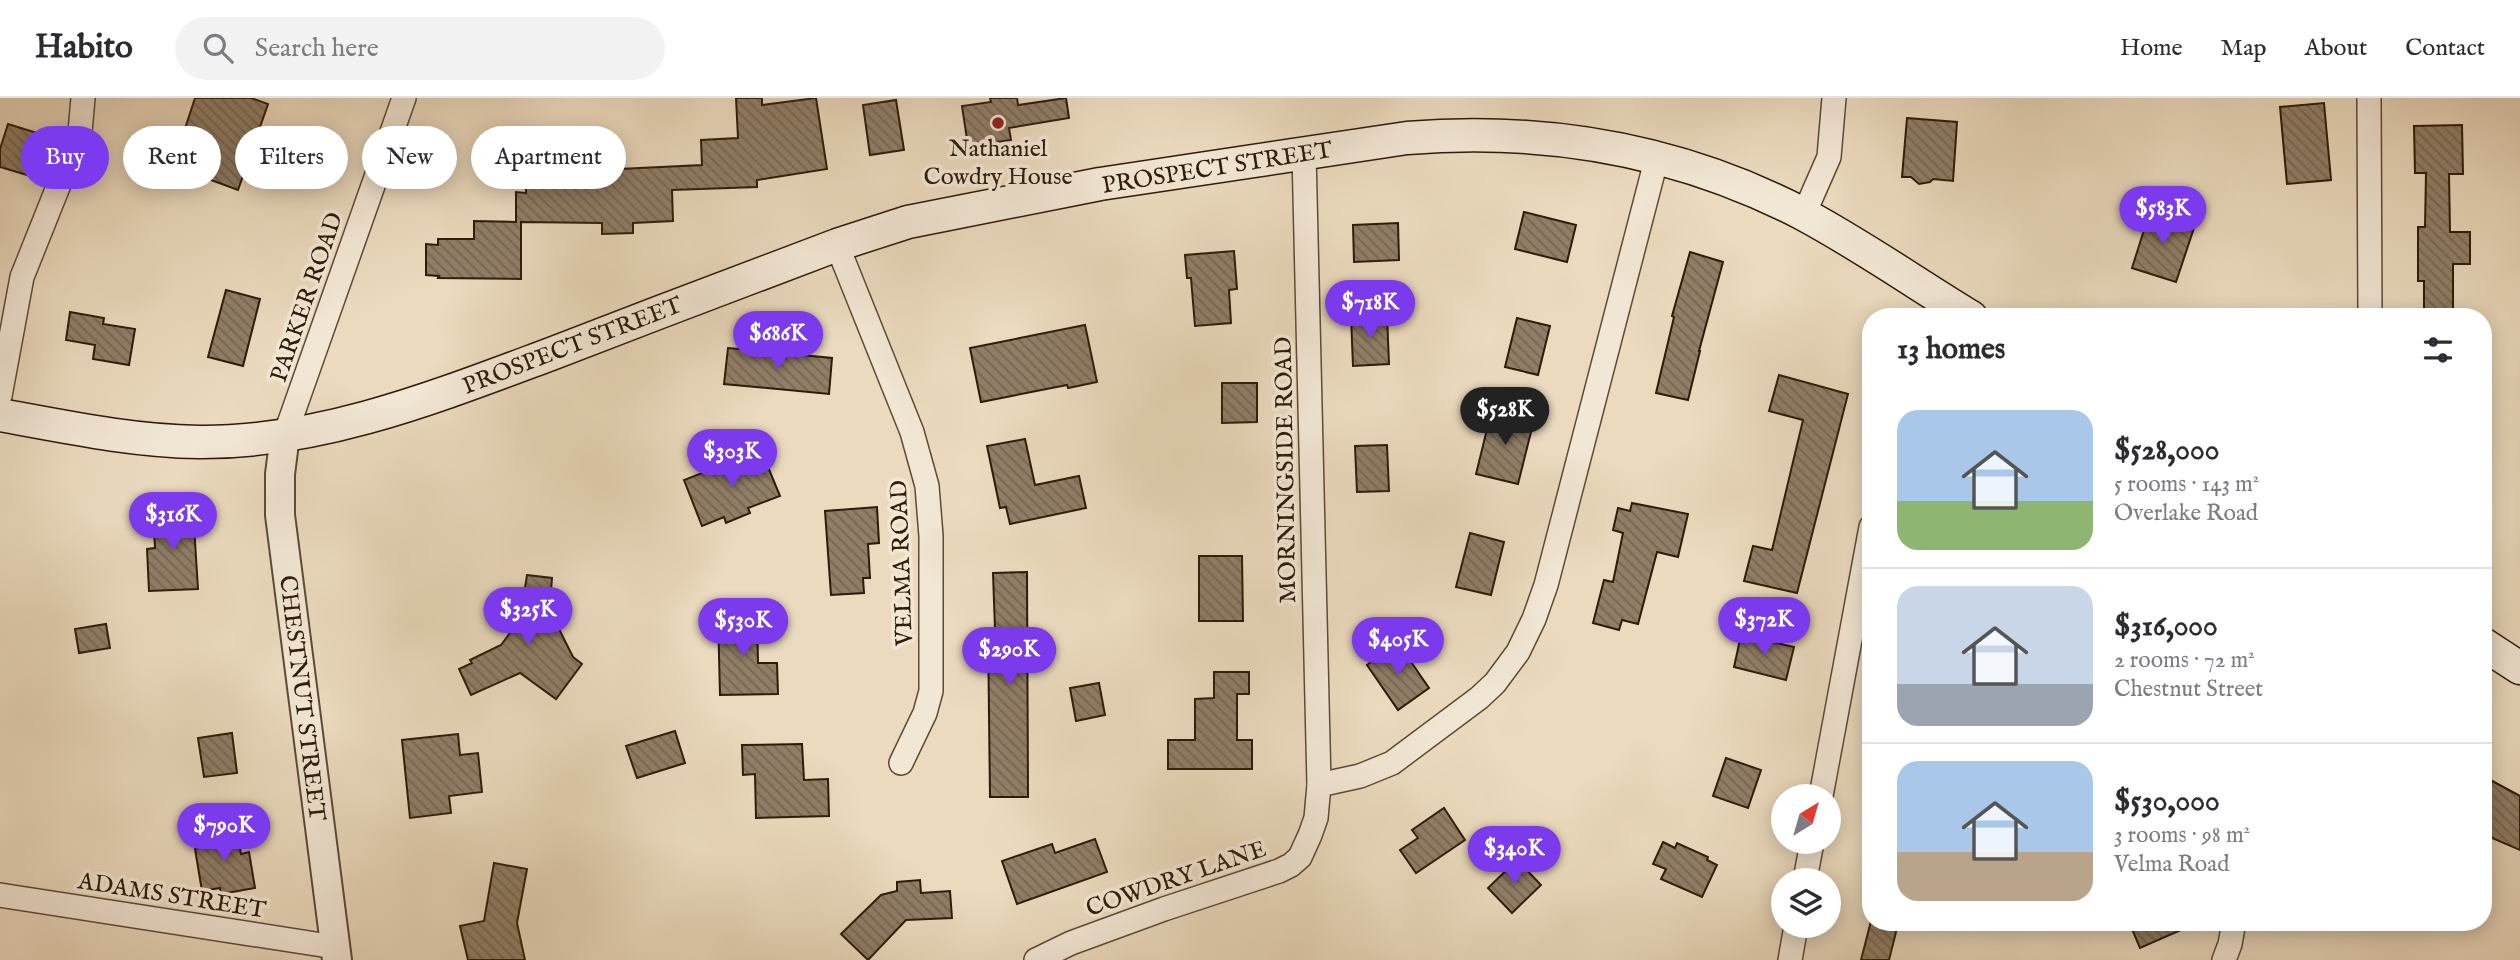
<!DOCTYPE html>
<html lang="en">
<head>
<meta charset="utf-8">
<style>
	body { margin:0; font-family:"IM FELL English",serif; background:#f2f2f3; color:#2b2b33; height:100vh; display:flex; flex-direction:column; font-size:26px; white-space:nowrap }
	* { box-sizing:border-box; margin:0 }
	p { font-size:23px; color:#7c7c81 }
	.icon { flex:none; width:38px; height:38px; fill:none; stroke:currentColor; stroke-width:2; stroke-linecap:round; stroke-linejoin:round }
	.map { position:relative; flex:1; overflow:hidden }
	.panel { position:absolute; left:1862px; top:210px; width:630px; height:623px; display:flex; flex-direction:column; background:#fff; border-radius:28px; box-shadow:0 4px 18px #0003 }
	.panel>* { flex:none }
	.banner { position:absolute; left:21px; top:28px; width:665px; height:63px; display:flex; gap:14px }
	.needle { width:46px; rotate:37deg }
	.controls { position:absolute; left:1771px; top:686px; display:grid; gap:14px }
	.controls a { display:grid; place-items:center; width:70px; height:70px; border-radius:50%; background:#fff; box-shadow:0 4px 18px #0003; font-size:35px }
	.price { position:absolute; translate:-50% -60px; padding:0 16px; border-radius:24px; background:#7c3aed; color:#fff; font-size:23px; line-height:46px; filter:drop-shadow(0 2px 4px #0008) }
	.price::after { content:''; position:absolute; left:50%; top:42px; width:21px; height:16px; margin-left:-10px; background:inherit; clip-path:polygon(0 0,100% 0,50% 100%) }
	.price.selected { background:#222; color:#fff }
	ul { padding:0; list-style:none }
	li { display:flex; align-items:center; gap:21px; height:175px; padding:0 35px }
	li+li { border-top:2px solid #e1e1e2 }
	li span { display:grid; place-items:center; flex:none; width:196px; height:140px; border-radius:21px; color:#555 }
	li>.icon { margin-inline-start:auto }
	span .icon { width:84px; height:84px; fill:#fffc; stroke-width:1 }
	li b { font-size:30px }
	h2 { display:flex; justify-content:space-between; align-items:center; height:84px; padding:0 35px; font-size:30px }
	.pill { padding:0 24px; border-radius:32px; background:#fff; box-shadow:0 4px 18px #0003; font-size:24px; line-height:63px }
	.pill.selected { background:#7c3aed; color:#fff }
	header { display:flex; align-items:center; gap:42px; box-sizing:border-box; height:98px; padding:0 35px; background:#fff; border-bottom:2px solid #e1e1e2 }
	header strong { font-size:33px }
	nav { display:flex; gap:38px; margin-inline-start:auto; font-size:24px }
	.search { width:490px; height:63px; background:#f2f2f3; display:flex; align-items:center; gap:18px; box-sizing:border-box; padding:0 24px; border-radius:38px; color:#7c7c81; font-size:26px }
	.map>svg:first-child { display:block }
	.building { fill:url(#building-back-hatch); stroke:#2e1b08; stroke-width:2 }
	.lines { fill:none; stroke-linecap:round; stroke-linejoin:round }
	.minor-casing { stroke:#5d4b36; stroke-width:26 }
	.tertiary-casing { stroke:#5d4b36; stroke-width:32 }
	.secondary-casing { stroke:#2e1b08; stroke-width:35 }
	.minor { stroke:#f2e7d5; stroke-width:23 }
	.tertiary { stroke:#f2e7d5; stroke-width:28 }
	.secondary { stroke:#f2e7d5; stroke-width:32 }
	.poi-dot { fill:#8f2418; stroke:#f2e7d5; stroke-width:2.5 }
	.labels { text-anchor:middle; stroke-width:7; stroke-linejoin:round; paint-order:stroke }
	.poi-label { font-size:24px; fill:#2e1b08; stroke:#f2e7d5 }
	.street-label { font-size:24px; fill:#2e1b08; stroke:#f2e7d5 }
</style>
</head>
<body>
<header>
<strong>Habito</strong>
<div class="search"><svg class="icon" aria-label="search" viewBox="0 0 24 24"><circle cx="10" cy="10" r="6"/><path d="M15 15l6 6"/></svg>Search here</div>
<nav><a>Home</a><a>Map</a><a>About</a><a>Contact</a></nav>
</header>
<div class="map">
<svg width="2520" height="862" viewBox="0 0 2520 862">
	<defs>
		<pattern id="building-back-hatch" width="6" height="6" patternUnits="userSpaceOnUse" patternTransform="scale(1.75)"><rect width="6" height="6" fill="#907e67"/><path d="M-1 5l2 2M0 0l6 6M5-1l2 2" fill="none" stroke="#766653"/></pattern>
	</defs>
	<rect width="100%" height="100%" fill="#ebdabe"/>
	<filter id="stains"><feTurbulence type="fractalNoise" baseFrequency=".00286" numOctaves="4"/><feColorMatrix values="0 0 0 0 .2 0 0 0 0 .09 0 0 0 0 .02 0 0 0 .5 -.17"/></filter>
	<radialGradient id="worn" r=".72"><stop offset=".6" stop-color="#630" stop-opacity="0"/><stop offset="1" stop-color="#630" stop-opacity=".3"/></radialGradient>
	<!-- building -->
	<g class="building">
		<polygon points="195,0 251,0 268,6 238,92 181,71 184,61 179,49"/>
		<polygon points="736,0 762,0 762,7 816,0 827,71 757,82 757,89 672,92 673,123 633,125 633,135 602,136 602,125 521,124 521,181 438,180 439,178 426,177 426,146 438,147 438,141 474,141 474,123 516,124 516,94 526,95 526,81 600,82 599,72 702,67 701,42 738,40"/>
		<polygon points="990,0 1017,0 1018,7 1066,0 1069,20 1009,30 1011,42 968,48 962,8 991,4"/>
		<polygon points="896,2 904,52 870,57 863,7"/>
		<polygon points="2324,5 2331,82 2287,86 2280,9"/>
		<polygon points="1907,20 1957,24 1953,83 1933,81 1930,84 1919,86 1911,79 1902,79"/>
		<polygon points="8,26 40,36 27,77 0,69 0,51"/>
		<polygon points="2462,27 2463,76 2449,76 2450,134 2470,134 2470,166 2453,166 2453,218 2424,218 2424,183 2418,183 2418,129 2425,129 2426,75 2415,75 2414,28"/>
		<polygon points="2150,113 2195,127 2176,184 2132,170"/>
		<polygon points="1524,114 1576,127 1567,164 1515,151"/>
		<polygon points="1398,125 1399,162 1354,164 1353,127"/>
		<polygon points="1234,153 1237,191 1229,192 1231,225 1195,228 1191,180 1187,180 1185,157"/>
		<polygon points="1690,154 1723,164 1699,253 1700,253 1688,302 1656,295 1674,219 1672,218"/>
		<polygon points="226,192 260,201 243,268 208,259"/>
		<polygon points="70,214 104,220 103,226 135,231 129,267 93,261 95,247 66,242"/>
		<polygon points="1387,216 1389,266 1353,268 1351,218"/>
		<polygon points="1517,220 1550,228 1538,277 1505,269"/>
		<polygon points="1085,227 1097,284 1068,290 1067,287 981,304 970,250"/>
		<polygon points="728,250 832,260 829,296 724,286"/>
		<polygon points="1779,277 1848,296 1797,495 1744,483 1753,448 1772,452 1803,322 1769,313"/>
		<polygon points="1222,285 1257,285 1257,324 1222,325"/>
		<polygon points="1492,311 1534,322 1518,386 1476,376"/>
		<polygon points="1025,341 1035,387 1079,378 1086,410 1010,426 1006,409 1000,410 987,348"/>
		<polygon points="1387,347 1389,393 1357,394 1355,348"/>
		<polygon points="761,352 780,398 748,410 750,415 726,425 724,419 702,428 684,382"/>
		<polygon points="1632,405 1688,416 1678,459 1657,454 1638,526 1622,522 1619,532 1593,525 1604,482 1613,484 1623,435 1613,432 1618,410 1630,413"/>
		<polygon points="877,409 879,445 868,446 870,480 863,480 864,495 831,497 825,413"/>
		<polygon points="193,412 198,491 149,493 147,451 155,450 153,414"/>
		<polygon points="1470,435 1504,444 1491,497 1456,489"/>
		<polygon points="1199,458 1242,458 1243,523 1199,523"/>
		<polygon points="1027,474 1028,699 990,699 988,531 995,531 993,475"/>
		<polygon points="527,477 552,480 551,493 555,494 552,517 573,559 582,566 556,601 520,575 471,597 459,571 472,565 470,562 501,547 519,523 522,490 525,490"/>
		<polygon points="757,516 758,565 777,565 778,596 720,597 718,517"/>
		<polygon points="106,526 110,550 79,555 75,531"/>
		<polygon points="1741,537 1794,549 1786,582 1734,569"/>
		<polygon points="1398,545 1429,590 1398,612 1367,567"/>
		<polygon points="1214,574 1249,574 1249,596 1237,596 1237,642 1252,642 1252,671 1168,671 1168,642 1195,642 1195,601 1214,600"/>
		<polygon points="1099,585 1105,617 1076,623 1070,590"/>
		<polygon points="675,633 685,665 637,680 626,648"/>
		<polygon points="232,635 237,675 204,679 198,640"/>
		<polygon points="458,636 460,657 478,655 482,694 449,698 451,715 410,720 402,642"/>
		<polygon points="802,646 804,682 828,681 829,718 756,720 755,676 743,677 742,647"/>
		<polygon points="1726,660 1761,672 1748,710 1713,698"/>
		<polygon points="2483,678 2520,698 2520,752 2483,736"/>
		<polygon points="1444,710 1465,742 1416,775 1400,752 1418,740 1412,732"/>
		<polygon points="236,728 241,756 249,754 255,790 221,796 220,790 202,793 195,751 208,748 206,733"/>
		<polygon points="1095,741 1107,774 1017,806 1002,763 1052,746 1055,755"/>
		<polygon points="1663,744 1675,750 1677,745 1708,759 1707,762 1717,767 1702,799 1661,781 1666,771 1653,766"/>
		<polygon points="1517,762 1541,787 1512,815 1488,790"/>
		<polygon points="494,765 527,771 517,825 525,862 468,862 460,828 484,823"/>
		<polygon points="920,782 921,795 950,793 952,820 906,822 868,862 841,836 881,797 897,793 897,784"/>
		<polygon points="1871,823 1897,830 1889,862 1861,862"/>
		<polygon points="2129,824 2199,824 2140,850"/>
	</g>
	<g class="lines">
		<!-- minor casing -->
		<g class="minor-casing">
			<g id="minor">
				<polyline points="2369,0 2370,219"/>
				<polyline points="1804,116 1829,59 1834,0"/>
				<polyline points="837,147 912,334 927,388 931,438 931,593 925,615 901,665"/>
				<polyline points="0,298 22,179 80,34 83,0"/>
				<polyline points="285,337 404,0"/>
				<polyline points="1319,687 1360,678 1392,665 1479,600 1495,585 1518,554 1534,521 1546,487 1657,59"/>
				<polyline points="1821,698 1871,429"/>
				<polyline points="1805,782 1812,744"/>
				<polyline points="0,797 335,849"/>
				<polyline points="1036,862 1071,845 1164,811 1279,773 1291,767 1300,759 1310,737 1316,720 1319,687 1304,55"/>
				<polyline points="1790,862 1796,828"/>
				<polyline points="2224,862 2230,846 2234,824"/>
			</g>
		</g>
		<!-- tertiary casing -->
		<g class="tertiary-casing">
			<polyline id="tertiary" points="285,337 280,376 280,417 337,862"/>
		</g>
		<!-- secondary casing -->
		<g class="secondary-casing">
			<g id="secondary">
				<path d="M0,317c66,12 132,26 199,27 122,1 239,-46 352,-88 95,-37 191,-73 286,-109l71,-23 192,-38 307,-46c138,-11 273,12 396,76 58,31 112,69 168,103"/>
				<polyline points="2483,546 2520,570"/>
			</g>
		</g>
		<!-- minor -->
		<use href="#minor" class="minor"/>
		<!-- tertiary -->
		<use href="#tertiary" class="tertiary"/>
		<!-- secondary -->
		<use href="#secondary" class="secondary"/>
	</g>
	<!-- markers -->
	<circle class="poi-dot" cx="998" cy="25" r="7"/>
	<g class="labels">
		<!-- poi labels -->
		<g class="poi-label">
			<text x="998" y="58">Nathaniel<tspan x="998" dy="28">Cowdry House</tspan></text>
		</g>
		<!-- street labels -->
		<g class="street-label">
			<text transform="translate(1217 69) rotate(-9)" y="8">PROSPECT STREET</text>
			<text transform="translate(306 199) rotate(-71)" y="8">PARKER ROAD</text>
			<text transform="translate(572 247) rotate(-21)" y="8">PROSPECT STREET</text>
			<text transform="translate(1285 372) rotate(-91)" y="8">MORNINGSIDE ROAD</text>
			<text transform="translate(901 465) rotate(-92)" y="8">VELMA ROAD</text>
			<text transform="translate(303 600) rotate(83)" y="8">CHESTNUT STREET</text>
			<text transform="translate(1176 780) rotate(-19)" y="8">COWDRY LANE</text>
			<text transform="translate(172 797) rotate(9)" y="8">ADAMS STREET</text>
		</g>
	</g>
	<rect width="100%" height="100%" filter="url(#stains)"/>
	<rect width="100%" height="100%" fill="url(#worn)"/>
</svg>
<div class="controls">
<a><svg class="needle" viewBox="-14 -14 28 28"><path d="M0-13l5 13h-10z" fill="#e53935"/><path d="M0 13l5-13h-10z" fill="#7c7c81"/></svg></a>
<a><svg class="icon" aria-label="layers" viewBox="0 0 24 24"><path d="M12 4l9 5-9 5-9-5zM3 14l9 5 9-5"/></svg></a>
</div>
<b class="price" style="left:2163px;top:148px">$583K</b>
<b class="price" style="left:1370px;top:242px">$718K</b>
<b class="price" style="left:778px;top:273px">$686K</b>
<b class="price selected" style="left:1505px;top:349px">$528K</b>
<b class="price" style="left:732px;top:391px">$303K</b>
<b class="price" style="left:173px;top:454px">$316K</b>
<b class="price" style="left:528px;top:549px">$325K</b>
<b class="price" style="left:1764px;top:559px">$372K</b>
<b class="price" style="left:743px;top:560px">$530K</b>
<b class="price" style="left:1398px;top:579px">$405K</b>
<b class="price" style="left:1009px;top:589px">$290K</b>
<b class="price" style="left:224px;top:765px">$790K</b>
<b class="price" style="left:1514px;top:788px">$340K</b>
<div class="banner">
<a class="pill selected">Buy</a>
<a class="pill">Rent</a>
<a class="pill">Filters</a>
<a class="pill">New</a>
<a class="pill">Apartment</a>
</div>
<section class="panel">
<h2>13 homes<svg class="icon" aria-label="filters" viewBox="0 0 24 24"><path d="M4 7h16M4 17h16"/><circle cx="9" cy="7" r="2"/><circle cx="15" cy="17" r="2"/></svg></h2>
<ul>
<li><span style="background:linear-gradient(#a9c7e8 65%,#8fb573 0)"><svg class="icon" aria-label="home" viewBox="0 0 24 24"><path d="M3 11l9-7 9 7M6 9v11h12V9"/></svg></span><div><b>$528,000</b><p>5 rooms · 143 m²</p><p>Overlake Road</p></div></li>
<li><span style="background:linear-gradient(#c9d6e8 70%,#9aa5b1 0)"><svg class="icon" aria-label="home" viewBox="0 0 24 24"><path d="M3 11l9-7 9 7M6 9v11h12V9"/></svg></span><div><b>$316,000</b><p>2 rooms · 72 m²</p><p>Chestnut Street</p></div></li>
<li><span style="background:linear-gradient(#a9c7e8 65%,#b9a48a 0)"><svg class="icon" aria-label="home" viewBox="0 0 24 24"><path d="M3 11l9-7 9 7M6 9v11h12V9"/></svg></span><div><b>$530,000</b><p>3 rooms · 98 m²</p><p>Velma Road</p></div></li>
</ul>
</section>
</div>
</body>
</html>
